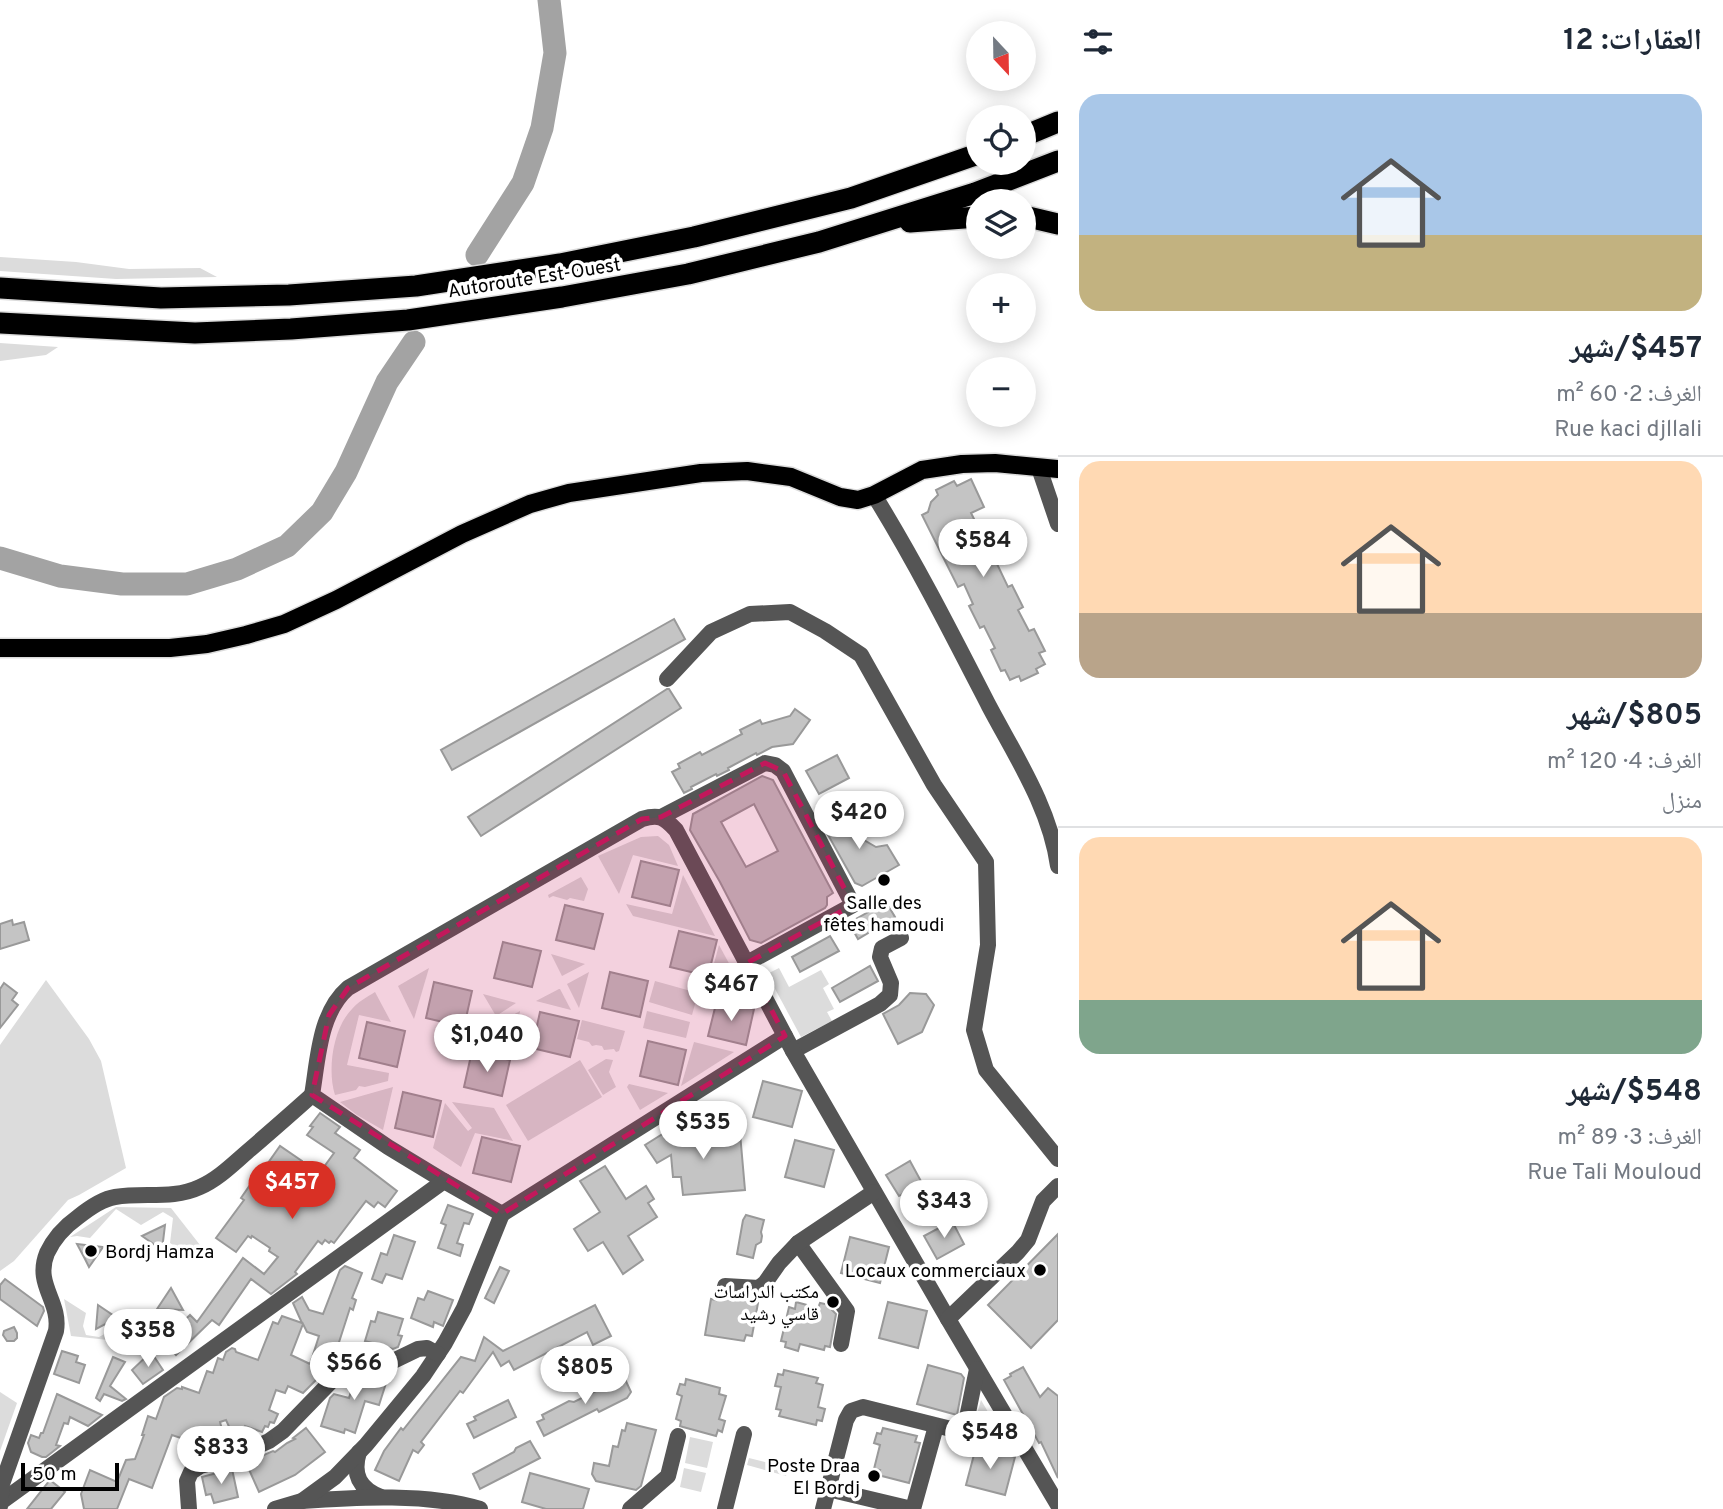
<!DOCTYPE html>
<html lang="ar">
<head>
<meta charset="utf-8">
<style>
	body { margin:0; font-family:Overpass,"Noto Naskh Arabic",sans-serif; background:#f6f6f7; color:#1f2937; direction:rtl; height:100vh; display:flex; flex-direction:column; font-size:26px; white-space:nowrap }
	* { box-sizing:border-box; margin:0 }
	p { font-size:23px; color:#747a83 }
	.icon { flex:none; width:38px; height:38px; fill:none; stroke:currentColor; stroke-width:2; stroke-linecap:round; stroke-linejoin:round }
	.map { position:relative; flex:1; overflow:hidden; direction:ltr }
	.sheet { display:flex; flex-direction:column; background:#fff; width:665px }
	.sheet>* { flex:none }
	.needle { width:46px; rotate:158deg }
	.controls { position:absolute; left:966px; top:21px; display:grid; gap:14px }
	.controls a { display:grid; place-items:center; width:70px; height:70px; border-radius:50%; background:#fff; box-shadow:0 4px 18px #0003; font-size:35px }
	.scale { position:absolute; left:21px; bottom:18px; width:98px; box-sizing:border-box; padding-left:7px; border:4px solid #000; border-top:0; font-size:19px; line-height:24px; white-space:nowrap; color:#000; -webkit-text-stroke:5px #fff; paint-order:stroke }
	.price { position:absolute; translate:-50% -60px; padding:0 16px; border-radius:24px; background:#fff; color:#222; font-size:23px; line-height:46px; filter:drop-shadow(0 2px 4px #0008) }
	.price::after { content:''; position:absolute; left:50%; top:42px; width:21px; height:16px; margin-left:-10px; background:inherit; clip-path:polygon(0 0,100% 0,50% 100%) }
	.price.active { background:#d93025; color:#fff }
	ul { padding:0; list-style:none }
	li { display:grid; align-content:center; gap:14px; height:371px; padding:0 21px }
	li+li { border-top:2px solid #e0e1e3 }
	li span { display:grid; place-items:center; height:217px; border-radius:21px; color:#555 }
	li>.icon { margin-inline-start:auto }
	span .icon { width:126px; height:126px; fill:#fffc; stroke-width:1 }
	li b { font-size:30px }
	h2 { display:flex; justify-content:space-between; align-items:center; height:84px; padding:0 21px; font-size:30px }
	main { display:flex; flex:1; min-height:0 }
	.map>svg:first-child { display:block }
	.green { fill:#dcdcdc }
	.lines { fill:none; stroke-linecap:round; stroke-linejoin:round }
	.river { stroke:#a3a3a3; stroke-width:23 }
	.building { fill:#c4c4c4; stroke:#999; stroke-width:2; fill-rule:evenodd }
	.major-casing { stroke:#dbdbdb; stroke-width:21 }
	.highway-casing { stroke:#dbdbdb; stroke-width:24 }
	.minor { stroke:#555; stroke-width:16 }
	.major { stroke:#000; stroke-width:18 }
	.highway { stroke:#000; stroke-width:21 }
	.marked { fill:#c2185b; fill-opacity:0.2; stroke:#c2185b; stroke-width:5; stroke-dasharray:14 9; stroke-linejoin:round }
	.poi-dot { fill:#000; stroke:#fff; stroke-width:2.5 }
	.labels { text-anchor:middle; stroke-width:7; stroke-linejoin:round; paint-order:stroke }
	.street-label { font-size:19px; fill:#000; stroke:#fff }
	.poi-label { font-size:19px; fill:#000; stroke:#fff; text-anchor:end }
</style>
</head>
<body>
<main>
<section class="sheet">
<h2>العقارات: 12<svg class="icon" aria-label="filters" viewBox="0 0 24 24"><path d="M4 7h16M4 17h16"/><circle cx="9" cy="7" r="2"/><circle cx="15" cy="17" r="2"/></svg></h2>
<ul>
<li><span style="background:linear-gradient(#a9c7e8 65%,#c2b280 0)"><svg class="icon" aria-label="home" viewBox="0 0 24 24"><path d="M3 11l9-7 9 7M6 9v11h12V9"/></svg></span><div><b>$457/شهر</b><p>الغرف: 2 · 60 m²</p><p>Rue kaci djllali</p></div></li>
<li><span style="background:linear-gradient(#ffd9b3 70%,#b9a48a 0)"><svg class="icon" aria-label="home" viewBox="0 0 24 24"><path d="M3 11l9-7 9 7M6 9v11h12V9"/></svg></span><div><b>$805/شهر</b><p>الغرف: 4 · 120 m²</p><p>منزل</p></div></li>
<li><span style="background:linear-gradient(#ffd9b3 75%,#7fa58c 0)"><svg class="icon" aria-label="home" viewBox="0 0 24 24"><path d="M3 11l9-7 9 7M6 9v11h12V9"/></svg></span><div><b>$548/شهر</b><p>الغرف: 3 · 89 m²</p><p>Rue Tali Mouloud</p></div></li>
</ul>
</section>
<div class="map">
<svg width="1058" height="1509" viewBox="0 0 1058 1509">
	<rect width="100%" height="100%" fill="#fff"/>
	<!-- green -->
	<g class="green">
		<polygon points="0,257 76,262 129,269 200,268 217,277 116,279 0,271"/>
		<polygon points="0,343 58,347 46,355 0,361"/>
		<polygon points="658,836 669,845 678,866 633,855 619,894 598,856 641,837"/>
		<polygon points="683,875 715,936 633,916 626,904 672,914"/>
		<polygon points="581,877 588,889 584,901 570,898 567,900 553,896 549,898 548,895"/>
		<polygon points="719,945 751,1004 706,993"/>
		<polygon points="551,954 585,964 562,976"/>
		<polygon points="429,968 414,1019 398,986"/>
		<polygon points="779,968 789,987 821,970 829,984 823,988 834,1009 827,1012 832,1021 801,1037 767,974"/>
		<polygon points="589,972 579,1008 567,984"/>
		<polygon points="46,980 89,1039 101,1061 126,1168 79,1195 68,1200 14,1261 0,1271 0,1045"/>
		<polygon points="655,981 698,993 692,1015 649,1002"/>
		<polygon points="560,989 571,1010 536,1001 559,989"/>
		<path d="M375,992l16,30 -32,-7 -12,50 42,8 -1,8 -23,6 -6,-1 -3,4 -21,5c-8,-25 -2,-67 17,-86 6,-7 15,-12 23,-17z"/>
		<polygon points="483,994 516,1003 496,1016"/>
		<polygon points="520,1011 520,1012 510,1047 499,1023"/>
		<polygon points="647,1011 690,1022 686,1038 643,1028"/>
		<polygon points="582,1020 625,1031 619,1051 616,1052 614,1049 604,1050 602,1046 596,1045 592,1046 589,1042 577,1039"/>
		<polygon points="694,1042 734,1052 681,1086"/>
		<polygon points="606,1059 613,1060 609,1072 616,1087 603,1095 588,1070"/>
		<polygon points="580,1060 602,1097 528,1141 506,1105"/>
		<polygon points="629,1084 668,1093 640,1110 627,1087"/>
		<path d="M393,1087l-10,43 -26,-15 -17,-13c18,-5 35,-10 53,-15z"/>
		<polygon points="452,1102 494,1108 513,1141 475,1133 461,1167 433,1148 445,1103 468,1131 472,1128"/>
		<polygon points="116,1207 171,1208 200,1245 194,1252 195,1259 170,1243 173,1218 163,1212 141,1225 116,1209 90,1238 77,1236 70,1237"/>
		<polygon points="64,1299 86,1313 83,1326 86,1335 99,1337 112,1330 127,1342 71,1336"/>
		<polygon points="0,1392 17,1403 0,1451"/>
		<polygon points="981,1400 998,1429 974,1424"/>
		<polygon points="690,1437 713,1442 707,1468 685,1463"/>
		<polygon points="749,1458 788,1468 786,1476 747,1465"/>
		<polygon points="684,1468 706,1473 701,1492 680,1487"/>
	</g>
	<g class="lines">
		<!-- river -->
		<g class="river">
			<polyline points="477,255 523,183 542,128 555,53 549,0"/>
			<polyline points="0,558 60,576 122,584 187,584 237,569 287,546 322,512 346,472 387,382 414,342"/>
		</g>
	</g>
	<!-- building -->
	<g class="building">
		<polygon points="971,479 984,507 971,513 981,533 988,530 1003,561 997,564 1008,587 1012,585 1023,607 1018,610 1029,631 1034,629 1045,651 1039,653 1045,664 1036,669 1038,673 1021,681 1019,676 1010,680 1005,670 1001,671 991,650 995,648 984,626 980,628 969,606 973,604 964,584 958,587 922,515 928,512 931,502 938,495 936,490 954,481 957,486"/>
		<polygon points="674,619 685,639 452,770 441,750"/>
		<polygon points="667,689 669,689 681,708 481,836 468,817"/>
		<polygon points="795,709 810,720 793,744 772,747 757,755 756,753 728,768 729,770 717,776 716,774 691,787 692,789 684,793 672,772 680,768 678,764 700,752 702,755 742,734 740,730 760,720 762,724 790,716"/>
		<polygon points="837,755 849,778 819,794 806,771"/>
		<path d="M762,776l11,4 60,113 -6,4v8l-2,3 -64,35 -11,-3 -30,-58 -30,-52 3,-16zM754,804l24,47 -32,16 -25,-45z"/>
		<polygon points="849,812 864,840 876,847 887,845 899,865 862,886 855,883 823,826"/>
		<polygon points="641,861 679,870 670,906 632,897"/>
		<polygon points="886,902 895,917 858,939 849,923"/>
		<polygon points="565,905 603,914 594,949 556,940"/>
		<polygon points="12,920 13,925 24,922 29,940 0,949 0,924"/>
		<polygon points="679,931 717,940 708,976 670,967"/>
		<polygon points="830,936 839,951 800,972 792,957"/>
		<polygon points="503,942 541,951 532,987 494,978"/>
		<polygon points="870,966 878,981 840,1002 832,988"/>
		<polygon points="610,972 648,981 640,1017 602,1008"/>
		<polygon points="434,982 472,991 464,1027 426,1018"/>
		<polygon points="4,983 17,993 12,1000 18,1005 0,1028 0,989"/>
		<polygon points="910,993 926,994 934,1005 922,1032 898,1044 883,1014 899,1005"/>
		<polygon points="717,1000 754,1009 746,1045 708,1036"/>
		<polygon points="540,1012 579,1021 570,1057 532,1048"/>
		<polygon points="367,1022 405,1031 397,1067 359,1058"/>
		<polygon points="648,1041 686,1050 678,1085 640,1076"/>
		<polygon points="472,1051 510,1060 502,1096 464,1087"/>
		<polygon points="763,1081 802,1091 792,1127 753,1117"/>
		<polygon points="403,1092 441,1101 433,1137 395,1128"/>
		<polygon points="320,1113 340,1127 335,1133 360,1150 354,1158 397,1191 385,1207 378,1202 374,1207 366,1201 334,1243 331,1241 329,1243 325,1240 322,1244 318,1241 295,1272 297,1274 271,1294 251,1279 219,1325 212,1320 176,1355 163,1341 190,1315 197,1322 243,1258 264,1274 278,1257 269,1251 270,1248 252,1236 251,1238 248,1236 236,1252 216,1238 244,1200 241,1198 250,1185 259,1192 261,1189 284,1206 300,1185 268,1163 280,1146 302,1161 302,1162 318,1175 334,1153 307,1135 313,1127 310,1126"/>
		<polygon points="726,1129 727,1134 740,1133 745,1190 683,1195 681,1177 673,1177 671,1155 657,1163 645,1145 669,1130 670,1139 713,1135 712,1130"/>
		<polygon points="482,1137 520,1146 511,1182 473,1173"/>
		<polygon points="795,1140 834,1150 824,1187 785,1177"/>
		<polygon points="910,1161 922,1183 899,1196 886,1175"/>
		<polygon points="605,1166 626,1199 646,1186 654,1199 648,1203 657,1217 628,1236 643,1260 623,1274 603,1242 588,1251 574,1229 600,1212 580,1181"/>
		<polygon points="448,1205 473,1214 469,1224 464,1223 457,1243 463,1245 460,1256 438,1248 446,1225 441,1223"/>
		<polygon points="746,1215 764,1220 761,1232 762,1236 761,1242 756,1245 753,1258 737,1254 743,1220"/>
		<polygon points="952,1221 964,1244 937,1259 924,1236"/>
		<polygon points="165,1225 162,1250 142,1236"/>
		<polygon points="1058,1234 1058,1320 1031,1348 988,1305"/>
		<polygon points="394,1235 415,1242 402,1279 386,1274 382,1283 372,1279 381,1253 387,1255"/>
		<polygon points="850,1237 889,1247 880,1283 841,1273"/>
		<polygon points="77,1244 103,1247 89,1267 85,1259"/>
		<path d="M345,1266l17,7 -10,25 4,2 -3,10 -3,-2 -18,56 -29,29 -15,-7 -3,7 -9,-3 -7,20 9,4 -4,9 -4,-1 -2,5 -3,-1 -3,6 -17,-6 -8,18 -11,-24 -6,2 6,23 -7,-3 -3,8 -44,-15 -20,53 -23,-9 -12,30h-33l-3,-15 9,-24 27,12 9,-22 9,-1 9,-24h-2l6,-19 8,3 8,-22 13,-9 5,1v-2l17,6 8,-22 6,2 5,-15 5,2 3,-8 6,-4 3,1 1,3 22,8 15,-38 5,2 4,-8 20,7 -9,-20 9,-6 7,13 14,4 17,-44zM303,1324l4,8 12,4 -9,28 -19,-9z"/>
		<polygon points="500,1267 509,1271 494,1303 485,1298"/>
		<polygon points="5,1279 43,1307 44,1311 37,1326 0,1299 0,1285"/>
		<polygon points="171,1288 183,1310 157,1309"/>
		<polygon points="428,1291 453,1300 443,1326 434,1322 433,1327 411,1318 418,1298 424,1300"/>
		<polygon points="717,1294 741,1298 755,1298 755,1302 758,1303 752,1336 746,1335 744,1341 705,1335 711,1299 716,1300"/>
		<polygon points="796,1302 818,1308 820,1303 830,1305 832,1310 836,1314 830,1347 825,1346 824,1350 800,1344 798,1351 785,1347 786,1342 781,1341 789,1307 795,1309"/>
		<polygon points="888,1302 927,1311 918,1348 879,1338"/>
		<polygon points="98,1305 117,1318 96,1329"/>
		<polygon points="595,1305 611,1336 593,1345 587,1332 514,1370 509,1361 501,1366 493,1352 463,1393 460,1391 421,1442 424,1445 418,1453 413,1450 399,1481 375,1470 384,1451 401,1428 403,1430 461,1357 475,1361 484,1337 503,1351"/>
		<polygon points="378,1312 403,1319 398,1335 402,1336 398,1347 393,1349 365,1341 371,1321 375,1322"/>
		<polygon points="14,1327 17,1333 17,1338 14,1341 7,1341 3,1335 4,1331"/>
		<polygon points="62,1351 78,1356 76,1362 85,1365 79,1383 54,1374"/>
		<polygon points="151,1352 163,1370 143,1384 132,1370"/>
		<polygon points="113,1357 125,1362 110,1386 126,1399 122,1401 104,1394 100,1401 96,1398"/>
		<polygon points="928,1365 961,1374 964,1378 957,1415 917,1404"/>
		<polygon points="1023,1367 1040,1397 1048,1388 1058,1396 1058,1478 1041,1442 1039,1443 1004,1380 1011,1376 1010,1374"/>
		<polygon points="360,1368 388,1377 379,1405 365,1401 355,1433 345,1429 344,1433 321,1426 330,1398 334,1394 349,1398 358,1369"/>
		<polygon points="784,1370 818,1378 816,1383 823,1385 818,1407 825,1409 822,1421 817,1420 816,1425 779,1416 781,1410 776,1409 781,1387 775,1386 778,1374 783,1375"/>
		<polygon points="624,1377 631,1392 627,1398 599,1412 597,1409 544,1436 537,1422 544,1419 542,1415 569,1401 574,1402"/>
		<polygon points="686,1379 720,1388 719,1394 726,1396 719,1419 725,1421 722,1432 718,1430 716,1436 683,1427 680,1426 681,1421 676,1419 682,1396 677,1394 680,1384 685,1385"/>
		<polygon points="57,1394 102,1415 88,1426 70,1417 68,1424 64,1423 56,1445 60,1446 46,1457 42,1457 31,1452 28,1443 31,1435 39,1438 41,1433 43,1433"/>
		<polygon points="508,1400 516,1417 474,1438 467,1424 476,1420 474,1417"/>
		<polygon points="627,1423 656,1430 641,1486 636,1490 596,1481 592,1474 594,1463 609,1466 613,1446 618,1447 622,1430 625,1431"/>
		<polygon points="306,1428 325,1452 295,1475 259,1492 247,1465 257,1463 250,1461 273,1451 275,1452 287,1443 295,1439 293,1438"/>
		<polygon points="883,1428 917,1436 915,1442 920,1443 909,1483 878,1475 880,1470 874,1469 880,1445 874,1443 877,1433 881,1434"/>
		<polygon points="530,1441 540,1458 480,1489 473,1474 514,1452 516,1448"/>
		<polygon points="976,1447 1015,1457 1005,1495 966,1485"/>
		<polygon points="232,1469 238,1497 214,1503 211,1494 206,1495 202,1477 224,1471 223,1473"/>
		<polygon points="530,1473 589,1489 583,1509 546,1509 522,1502"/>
		<polygon points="50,1480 65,1492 51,1509 27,1509"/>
	</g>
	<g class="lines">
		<!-- major casing -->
		<g class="major-casing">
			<polyline id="major" points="0,648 170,648 207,644 246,635 284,624 336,600 462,534 530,504 569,493 701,473 747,471 791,477 840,497 858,500 874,495 922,470 962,464 995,463 1058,469"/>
		</g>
		<!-- highway casing -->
		<g class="highway-casing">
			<g id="highway">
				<polyline points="1024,136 1058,122"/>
				<polyline points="1024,216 1058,224"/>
				<polyline points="910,222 978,217"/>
				<polyline points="0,288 161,298 289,295 416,286 560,264 694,237 851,198 978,154"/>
				<polyline points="0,323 195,333 291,329 408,320 562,297 688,274 819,242 975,193 1058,161"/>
			</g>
		</g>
		<!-- minor -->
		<g class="minor">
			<polyline points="1039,468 1058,524"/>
			<path d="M874,495c42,68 78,139 115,211 27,51 61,102 69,160"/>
			<polyline points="667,679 711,632 750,614 790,612 825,631 861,655 934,785 986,862 988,945 974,1030 986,1070 1058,1159"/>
			<polyline points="661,817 765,763 775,765 783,771 853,905 747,963"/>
			<polyline points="793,1051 880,1004 890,995 891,983 880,957 882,948 901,938"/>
			<path d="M444,1181l-56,-34 -76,-52c6,-35 7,-82 36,-107l294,-169c17,-5 22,-2 34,11l117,221 155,268 110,186"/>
			<polyline points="502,1214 785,1036"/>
			<polyline points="798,1243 847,1311 841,1344"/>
			<polyline points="725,1286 759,1288 765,1283 779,1263 798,1243 874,1192"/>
			<polyline points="948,1319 1018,1252 1028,1240 1043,1201 1058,1186"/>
			<polyline points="964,1432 977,1369"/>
			<path d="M359,1452c-7,23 1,37 22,45"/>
			<polyline points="828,1489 912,1509"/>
			<path d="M302,1501c54,-4 127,-8 178,8"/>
			<polyline points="1,1502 444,1181 502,1214 464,1308 445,1343 423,1376 366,1445 335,1477 302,1501 275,1509"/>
			<path d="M0,1506l2,-22 54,-153c5,-30 -22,-46 -9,-78 7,-15 17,-26 31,-36 10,-8 24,-18 37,-20 29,-5 57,3 85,-10 18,-8 32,-22 47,-35 22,-19 44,-38 65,-57"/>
			<path d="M189,1509l-2,-28 4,-9 9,-6 32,-9 19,-8 18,-8 14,-10 67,-69c19,-13 21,-3 39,1l29,-14 9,-1 11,6"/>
			<polyline points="630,1509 668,1476 678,1436"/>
			<polyline points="725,1509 744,1434"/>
			<polyline points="823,1509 846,1420 851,1411 863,1407 1023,1447"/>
			<polyline points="913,1509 936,1426"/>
		</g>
		<!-- major -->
		<use href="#major" class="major"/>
		<!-- highway -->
		<use href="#highway" class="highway"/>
	</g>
	<!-- marked area -->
	<path class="marked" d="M765,763l18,8 70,134 -106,58 38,73 -283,178 -190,-119 17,-80 19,-27 294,-169 19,-2z"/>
	<!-- markers -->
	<g class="poi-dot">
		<circle cx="884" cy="880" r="7"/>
		<circle cx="91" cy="1251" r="7"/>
		<circle cx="1040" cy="1270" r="7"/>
		<circle cx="833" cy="1302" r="7"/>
		<circle cx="874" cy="1476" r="7"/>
	</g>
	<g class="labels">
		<!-- street labels -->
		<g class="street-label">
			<text transform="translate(534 277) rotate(-9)" y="7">Autoroute Est-Ouest</text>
		</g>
		<!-- poi labels -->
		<g class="poi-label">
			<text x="884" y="909" text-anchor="middle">Salle des<tspan x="884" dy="22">fêtes hamoudi</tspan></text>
			<text x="105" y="1258" text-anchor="start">Bordj Hamza</text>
			<text x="1026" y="1277">Locaux commerciaux</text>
			<text x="819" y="1298">مكتب الدراسات<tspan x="819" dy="22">قاسي رشيد</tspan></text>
			<text x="860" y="1472">Poste Draa<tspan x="860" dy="22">El Bordj</tspan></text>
		</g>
	</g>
</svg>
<div class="controls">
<a><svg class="needle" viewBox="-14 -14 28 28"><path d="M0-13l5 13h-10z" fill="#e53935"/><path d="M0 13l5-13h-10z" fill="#747a83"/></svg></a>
<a><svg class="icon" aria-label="locate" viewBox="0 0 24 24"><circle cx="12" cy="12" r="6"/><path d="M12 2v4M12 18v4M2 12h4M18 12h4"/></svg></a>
<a><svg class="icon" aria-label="layers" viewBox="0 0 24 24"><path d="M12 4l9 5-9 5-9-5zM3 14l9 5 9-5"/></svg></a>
<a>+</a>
<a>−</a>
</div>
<div class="scale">50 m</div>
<b class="price" style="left:983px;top:579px">$584</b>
<b class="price" style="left:859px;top:851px">$420</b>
<b class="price" style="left:731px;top:1023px">$467</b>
<b class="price" style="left:487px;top:1074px">$1,040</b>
<b class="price" style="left:703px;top:1161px">$535</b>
<b class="price active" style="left:292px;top:1221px">$457</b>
<b class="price" style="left:944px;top:1240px">$343</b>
<b class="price" style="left:148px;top:1369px">$358</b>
<b class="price" style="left:354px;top:1402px">$566</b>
<b class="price" style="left:585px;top:1406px">$805</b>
<b class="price" style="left:990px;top:1471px">$548</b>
<b class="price" style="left:221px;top:1486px">$833</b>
</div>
</main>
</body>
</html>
